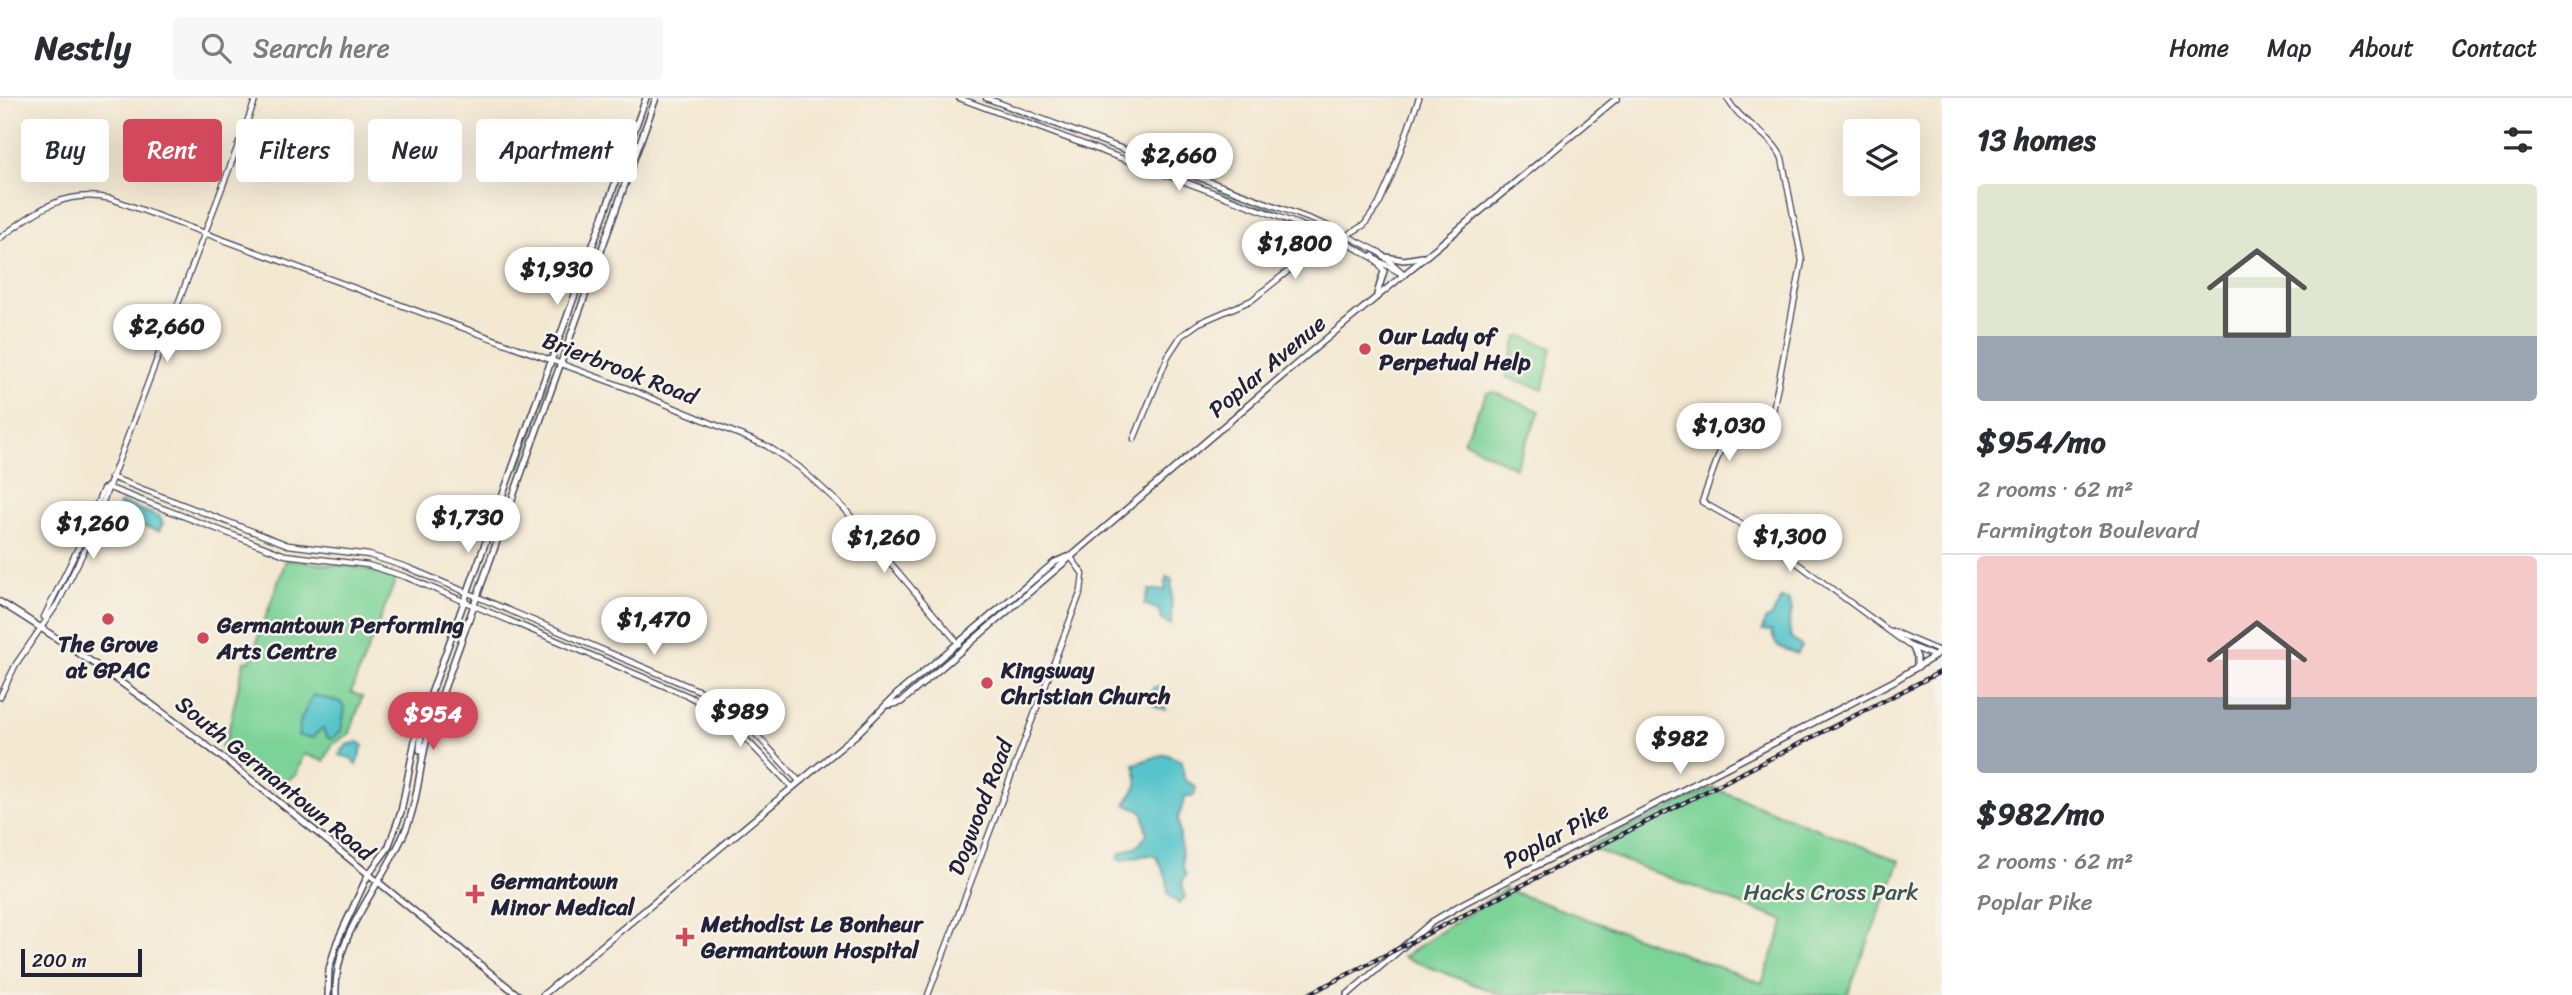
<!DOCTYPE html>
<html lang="en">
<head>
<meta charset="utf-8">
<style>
	body { margin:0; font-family:Sriracha,sans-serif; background:#f7f7f7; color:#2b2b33; height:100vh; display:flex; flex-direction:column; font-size:26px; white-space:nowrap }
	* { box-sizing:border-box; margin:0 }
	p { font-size:23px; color:#7c7c81 }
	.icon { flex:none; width:38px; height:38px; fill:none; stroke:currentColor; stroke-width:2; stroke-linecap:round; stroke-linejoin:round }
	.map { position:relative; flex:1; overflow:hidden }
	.side { display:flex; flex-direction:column; background:#fff; width:630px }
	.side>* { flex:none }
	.top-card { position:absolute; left:21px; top:21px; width:665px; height:63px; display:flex; gap:14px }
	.controls { position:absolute; left:1843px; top:21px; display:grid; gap:14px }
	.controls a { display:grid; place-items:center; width:77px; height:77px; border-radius:7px; background:#fff; box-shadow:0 7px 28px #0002; font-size:35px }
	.scale { position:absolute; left:21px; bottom:18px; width:121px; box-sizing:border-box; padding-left:7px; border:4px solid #22223b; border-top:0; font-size:19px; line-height:24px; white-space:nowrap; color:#22223b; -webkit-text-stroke:5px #f7f3e8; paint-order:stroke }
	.price { position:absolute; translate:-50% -60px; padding:0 16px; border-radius:24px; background:#fff; color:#222; font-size:23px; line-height:46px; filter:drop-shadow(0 2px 4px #0008) }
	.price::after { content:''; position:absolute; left:50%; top:42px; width:21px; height:16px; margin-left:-10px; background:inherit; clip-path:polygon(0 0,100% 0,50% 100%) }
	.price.active { background:#d1495b; color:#fff }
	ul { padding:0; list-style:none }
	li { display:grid; align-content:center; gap:14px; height:371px; padding:0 35px }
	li+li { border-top:2px solid #e1e1e2 }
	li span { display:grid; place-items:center; height:217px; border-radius:7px; color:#555 }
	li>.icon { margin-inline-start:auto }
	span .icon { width:126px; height:126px; fill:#fffc; stroke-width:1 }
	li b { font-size:30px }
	h2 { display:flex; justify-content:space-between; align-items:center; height:84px; padding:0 35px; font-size:30px }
	.pill { padding:0 24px; border-radius:7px; background:#fff; box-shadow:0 7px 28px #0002; font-size:24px; line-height:63px }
	.pill.active { background:#d1495b; color:#fff }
	header { display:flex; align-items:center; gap:42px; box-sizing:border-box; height:98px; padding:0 35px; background:#fff; border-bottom:2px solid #e1e1e2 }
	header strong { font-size:33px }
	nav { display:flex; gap:38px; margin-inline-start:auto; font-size:24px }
	.search { width:490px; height:63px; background:#f7f7f7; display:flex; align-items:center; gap:18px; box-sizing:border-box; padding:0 24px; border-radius:7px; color:#7c7c81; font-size:26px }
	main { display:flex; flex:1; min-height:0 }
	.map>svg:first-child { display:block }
	.green { fill:#7cd397; stroke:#4f7a69; stroke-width:2 }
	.water { fill:#57c5cb; stroke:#3c7483; stroke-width:2 }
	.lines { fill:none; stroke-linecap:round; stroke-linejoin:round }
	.minor-casing { stroke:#414052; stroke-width:7 }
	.major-casing { stroke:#414052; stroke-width:8 }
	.minor { stroke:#fff; stroke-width:4.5 }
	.major { stroke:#fff; stroke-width:5 }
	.rail-casing { stroke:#22223b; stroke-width:4.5 }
	.rail { stroke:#f7f3e8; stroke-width:2; stroke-dasharray:5; stroke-linecap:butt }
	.poi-dot { fill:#d1495b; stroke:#f7f3e8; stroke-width:2.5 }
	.labels { text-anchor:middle; stroke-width:5; stroke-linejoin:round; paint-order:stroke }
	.poi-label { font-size:23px; font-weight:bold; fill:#22223b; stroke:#f7f3e8; text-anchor:start }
	.street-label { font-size:23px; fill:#22223b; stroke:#f7f3e8 }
	.park-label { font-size:23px; fill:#3d5757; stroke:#f7f3e8 }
</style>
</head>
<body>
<header>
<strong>Nestly</strong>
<div class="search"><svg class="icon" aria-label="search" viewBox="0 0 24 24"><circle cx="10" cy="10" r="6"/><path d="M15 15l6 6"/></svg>Search here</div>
<nav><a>Home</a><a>Map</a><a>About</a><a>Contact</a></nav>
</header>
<main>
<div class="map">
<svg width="1942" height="897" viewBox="0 0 1942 897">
	<rect width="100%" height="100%" fill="#f7f3e8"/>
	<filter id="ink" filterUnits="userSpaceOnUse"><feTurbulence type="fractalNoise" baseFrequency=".0143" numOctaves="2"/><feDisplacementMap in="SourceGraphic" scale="14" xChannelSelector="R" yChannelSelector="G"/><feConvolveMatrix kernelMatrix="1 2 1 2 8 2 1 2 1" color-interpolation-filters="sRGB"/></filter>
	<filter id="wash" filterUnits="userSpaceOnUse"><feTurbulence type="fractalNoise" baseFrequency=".00686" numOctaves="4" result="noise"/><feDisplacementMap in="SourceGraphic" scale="28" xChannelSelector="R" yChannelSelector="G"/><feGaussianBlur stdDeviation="1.57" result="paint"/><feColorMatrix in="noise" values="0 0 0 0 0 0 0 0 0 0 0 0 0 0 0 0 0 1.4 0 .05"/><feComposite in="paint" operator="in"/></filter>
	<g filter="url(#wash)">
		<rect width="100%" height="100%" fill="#f3e8d2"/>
		<!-- green -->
		<g class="green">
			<polygon points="1007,12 1204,85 1167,75"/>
			<polygon points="1220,90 1333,132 1333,133 1218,94"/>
			<polygon points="1523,238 1552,250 1543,291 1506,279 1517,240"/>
			<polygon points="553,272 522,370 518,371"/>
			<polygon points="1493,294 1540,313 1515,370 1463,343 1487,295"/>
			<polygon points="286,462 361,470 396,481 351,594 362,599 350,635 332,647 324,663 304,656 296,676 275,691 221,649 227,639 244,563 250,563"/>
			<polygon points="1713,690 1900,763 1847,897 1502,897 1403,859 1505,791 1762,885 1785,823 1587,749"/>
		</g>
		<!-- water -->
		<g class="water">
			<polygon points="120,405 159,418 163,425 159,433 129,424 125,418 111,426"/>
			<polygon points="1166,479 1172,481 1171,527 1162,522 1159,512 1144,506 1149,492 1165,492"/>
			<polygon points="1781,501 1788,502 1792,511 1789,527 1791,540 1802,549 1797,556 1777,548 1771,533 1762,533 1765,522 1772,518"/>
			<polygon points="1154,589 1162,590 1167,600 1165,612 1157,609 1146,600"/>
			<polygon points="313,597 340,604 345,610 341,633 332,641 328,640 322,630 312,640 298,638 301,621"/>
			<polygon points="359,644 363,647 356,667 351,660 339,657 347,647"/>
			<path d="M1165,656l17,7 2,18 12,8 -2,9h-8l-8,22 5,49 3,8 -4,6 3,16 -6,7 -11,-10 -1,-15 -10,-22c-15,-6 -26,6 -39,2l1,-5 20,-9 8,-11 -4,-22 -18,-8c14,-21 15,-15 9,-40z"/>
		</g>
	</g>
	<g filter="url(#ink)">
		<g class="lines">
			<!-- minor casing -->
			<g class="minor-casing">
				<g id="minor">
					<polyline points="959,0 1341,142 1404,177"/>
					<polyline points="986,0 1326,127 1379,154 1404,176"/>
					<path d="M1727,0c13,25 43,34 55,60l20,103 -30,155 -9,9 -30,-10 -31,87 50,28 156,115 26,11"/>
					<path d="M0,140c37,-27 64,-50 112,-39l512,188 143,59 32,21 44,40 116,137"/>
					<polyline points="1134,341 1168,258 1181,238 1199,225 1252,202 1292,170 1364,127 1379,106 1391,79 1419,0"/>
					<polyline points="111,379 288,447 369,457 409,470 700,593 743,622 799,683"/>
					<polyline points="107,389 285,457 368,467 406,479 688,598 720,614 792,689"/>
					<polyline points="44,519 84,438 103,391 107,389"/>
					<polyline points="1892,533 1939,553"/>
					<polyline points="0,599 16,566 58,505 85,451 256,0"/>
					<polyline points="928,897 1081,493 1083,476 1070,458"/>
				</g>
			</g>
			<!-- major casing -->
			<g class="major-casing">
				<g id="major">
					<polyline points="1373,158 1384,173 1377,196"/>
					<polyline points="1386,159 1404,162 1422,159"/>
					<path d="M0,504c185,114 348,258 518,393"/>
					<polyline points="1913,550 1917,559 1917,568"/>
					<polyline points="889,607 901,604 1308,256 1617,0"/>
					<polyline points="420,652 421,639"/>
					<polyline points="328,897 329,871 337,844 368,777 388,750 401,714 416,637 646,0"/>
					<path d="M336,897c-3,-62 48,-111 70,-166 14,-34 13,-69 25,-104l225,-627"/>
					<polyline points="543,897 857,636 896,597 1055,464 1067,459"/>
					<polyline points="1347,897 1432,824 1464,805 1894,583 1935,558 1942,549"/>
				</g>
			</g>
			<!-- minor -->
			<use href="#minor" class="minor"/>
			<!-- major -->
			<use href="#major" class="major"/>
			<!-- rail casing -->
			<g class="rail-casing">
				<polyline id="rail" points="1307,897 1942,573"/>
			</g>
			<!-- rail -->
			<use href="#rail" class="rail"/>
		</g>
	</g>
	<!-- markers -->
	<g class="poi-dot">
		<circle cx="1365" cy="251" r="7"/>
		<circle cx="108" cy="521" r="7"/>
		<circle cx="203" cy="540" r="7"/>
		<circle cx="987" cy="585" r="7"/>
		<path d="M471.5 785.5h7v7h7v7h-7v7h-7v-7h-7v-7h7z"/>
		<path d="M681.5 828.5h7v7h7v7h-7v7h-7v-7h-7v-7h7z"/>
	</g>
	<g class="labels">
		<!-- poi labels -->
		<g class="poi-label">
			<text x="1379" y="246">Our Lady of<tspan x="1379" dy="26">Perpetual Help</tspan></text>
			<text x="217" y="535">Germantown Performing<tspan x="217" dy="26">Arts Centre</tspan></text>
			<text x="108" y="554" text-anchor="middle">The Grove<tspan x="108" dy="26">at GPAC</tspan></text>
			<text x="1001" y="580">Kingsway<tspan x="1001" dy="26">Christian Church</tspan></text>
			<text x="491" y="791">Germantown<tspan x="491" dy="26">Minor Medical</tspan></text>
			<text x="701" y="834">Methodist Le Bonheur<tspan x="701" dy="26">Germantown Hospital</tspan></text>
		</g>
		<!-- street labels -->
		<g class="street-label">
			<text transform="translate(1267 268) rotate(-40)" y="8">Poplar Avenue</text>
			<text transform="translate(620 270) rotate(21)" y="8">Brierbrook Road</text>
			<text transform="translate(275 680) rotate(39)" y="8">South Germantown Road</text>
			<text transform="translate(980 709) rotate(-69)" y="8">Dogwood Road</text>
			<text transform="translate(1556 737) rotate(-28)" y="8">Poplar Pike</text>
		</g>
		<!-- park labels -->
		<g class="park-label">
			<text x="1831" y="802">Hacks Cross Park</text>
		</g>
	</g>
</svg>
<div class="controls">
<a><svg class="icon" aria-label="layers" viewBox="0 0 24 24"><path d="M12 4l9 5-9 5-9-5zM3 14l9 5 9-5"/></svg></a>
</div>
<div class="scale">200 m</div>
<b class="price" style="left:1179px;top:95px">$2,660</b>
<b class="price" style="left:1295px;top:183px">$1,800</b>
<b class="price" style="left:557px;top:209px">$1,930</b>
<b class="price" style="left:167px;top:266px">$2,660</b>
<b class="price" style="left:1729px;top:365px">$1,030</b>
<b class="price" style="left:468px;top:457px">$1,730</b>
<b class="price" style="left:93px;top:463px">$1,260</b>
<b class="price" style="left:1790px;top:476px">$1,300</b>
<b class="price" style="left:884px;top:477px">$1,260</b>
<b class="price" style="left:654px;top:559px">$1,470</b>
<b class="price" style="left:740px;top:651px">$989</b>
<b class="price active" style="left:433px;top:654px">$954</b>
<b class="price" style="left:1680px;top:678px">$982</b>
<div class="top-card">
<a class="pill">Buy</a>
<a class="pill active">Rent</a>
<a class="pill">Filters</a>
<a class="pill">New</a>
<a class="pill">Apartment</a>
</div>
</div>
<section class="side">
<h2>13 homes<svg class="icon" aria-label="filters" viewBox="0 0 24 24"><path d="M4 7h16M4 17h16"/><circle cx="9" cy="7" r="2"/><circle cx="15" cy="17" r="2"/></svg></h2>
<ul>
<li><span style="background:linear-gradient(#dfe7d0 70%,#9aa5b1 0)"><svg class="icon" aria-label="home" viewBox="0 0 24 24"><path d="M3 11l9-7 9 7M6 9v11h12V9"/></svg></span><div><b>$954/mo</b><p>2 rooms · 62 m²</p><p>Farmington Boulevard</p></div></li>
<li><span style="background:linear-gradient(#f6c9c9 65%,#9aa5b1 0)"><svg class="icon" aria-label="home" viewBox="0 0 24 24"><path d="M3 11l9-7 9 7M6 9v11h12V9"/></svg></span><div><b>$982/mo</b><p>2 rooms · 62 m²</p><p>Poplar Pike</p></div></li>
</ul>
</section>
</main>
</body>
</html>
